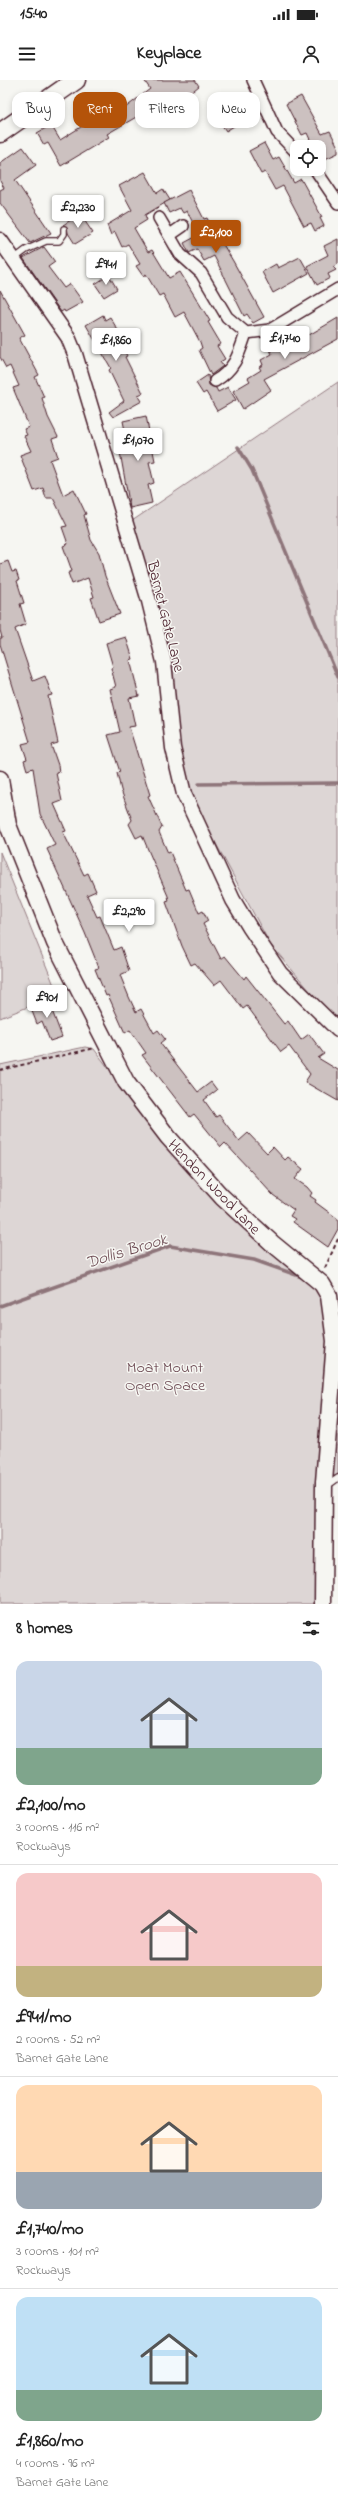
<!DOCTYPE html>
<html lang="en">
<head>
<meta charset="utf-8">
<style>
	body { margin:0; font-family:"Indie Flower",sans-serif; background:#f6f6f6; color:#222; height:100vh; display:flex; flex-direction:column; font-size:15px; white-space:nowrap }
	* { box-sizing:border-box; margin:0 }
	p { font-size:13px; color:#767676 }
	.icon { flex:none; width:22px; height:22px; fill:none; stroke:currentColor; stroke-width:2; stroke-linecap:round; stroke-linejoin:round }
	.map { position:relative; height:1524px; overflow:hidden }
	.details { display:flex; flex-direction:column; background:#fff; flex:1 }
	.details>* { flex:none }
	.guide { position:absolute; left:12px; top:12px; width:314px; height:36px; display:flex; gap:8px }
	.fabs { position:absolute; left:290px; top:60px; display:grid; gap:8px }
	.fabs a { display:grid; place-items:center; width:36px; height:36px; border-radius:8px; background:#fff; box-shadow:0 2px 6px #0003; font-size:20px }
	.price { position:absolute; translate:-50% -34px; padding:0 9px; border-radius:4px; background:#fff; color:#222; font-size:13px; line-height:26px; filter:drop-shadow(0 1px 2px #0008) }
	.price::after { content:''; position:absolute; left:50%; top:24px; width:12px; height:9px; margin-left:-6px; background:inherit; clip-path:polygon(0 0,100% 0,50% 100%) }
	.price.on { background:#b45309; color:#fff }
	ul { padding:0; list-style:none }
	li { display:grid; align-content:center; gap:8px; height:212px; padding:0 16px }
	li+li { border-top:1px solid #e0e0e0 }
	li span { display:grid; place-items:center; height:124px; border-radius:12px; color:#555 }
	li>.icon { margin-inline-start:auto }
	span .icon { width:72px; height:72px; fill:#fffc; stroke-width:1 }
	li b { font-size:17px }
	h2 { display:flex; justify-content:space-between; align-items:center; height:48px; padding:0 16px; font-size:17px }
	.chip { padding:0 14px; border-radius:12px; background:#fff; box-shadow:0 2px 6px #0003; font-size:14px; line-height:36px }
	.chip.on { background:#b45309; color:#fff }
	.status { display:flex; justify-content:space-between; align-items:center; height:28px; padding:0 20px; background:#fff; direction:ltr }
	.status svg { height:11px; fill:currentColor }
	header { display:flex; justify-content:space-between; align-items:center; height:52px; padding:0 16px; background:#fff; font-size:18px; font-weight:700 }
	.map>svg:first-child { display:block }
	.green { fill:#ddd6d5; stroke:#947a80 }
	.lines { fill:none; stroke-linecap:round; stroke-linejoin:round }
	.stream { stroke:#8e747a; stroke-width:3.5 }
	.building { fill:#ccc1c0; stroke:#4a1f2b }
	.service-casing { stroke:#4a1f2b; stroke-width:8 }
	.minor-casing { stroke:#4a1f2b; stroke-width:14 }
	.tertiary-casing { stroke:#4a1f2b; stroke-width:17 }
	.secondary-casing { stroke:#4a1f2b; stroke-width:19 }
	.primary-casing { stroke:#4a1f2b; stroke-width:21 }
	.path { stroke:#4a1f2b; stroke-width:2; stroke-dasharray:4 3; stroke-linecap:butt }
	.service { stroke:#f6f6f2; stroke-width:5.5 }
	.minor { stroke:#f6f6f2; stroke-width:11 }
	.tertiary { stroke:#f6f6f2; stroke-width:14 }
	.secondary { stroke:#f6f6f2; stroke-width:16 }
	.primary { stroke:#f6f6f2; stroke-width:18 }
	.labels { text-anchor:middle; stroke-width:3; stroke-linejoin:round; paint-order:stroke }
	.street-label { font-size:16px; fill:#4a1f2b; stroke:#f6f6f2 }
	.park-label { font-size:16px; fill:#6f4d56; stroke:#f6f6f2 }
	.water-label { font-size:17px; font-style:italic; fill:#6c4a52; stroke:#f6f6f2 }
</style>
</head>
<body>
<div class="status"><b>15:40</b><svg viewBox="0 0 49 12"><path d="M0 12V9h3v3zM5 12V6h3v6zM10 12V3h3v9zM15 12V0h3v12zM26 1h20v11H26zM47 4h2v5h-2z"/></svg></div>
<header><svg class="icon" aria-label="menu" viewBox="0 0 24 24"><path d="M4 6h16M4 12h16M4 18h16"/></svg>Keyplace<svg class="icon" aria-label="person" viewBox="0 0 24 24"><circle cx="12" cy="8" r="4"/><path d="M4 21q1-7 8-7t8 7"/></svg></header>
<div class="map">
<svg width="338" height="1524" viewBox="0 0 338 1524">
	<rect width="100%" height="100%" fill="#f6f6f2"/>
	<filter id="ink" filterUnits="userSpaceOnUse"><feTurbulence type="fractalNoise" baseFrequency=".025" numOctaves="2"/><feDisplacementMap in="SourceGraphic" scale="8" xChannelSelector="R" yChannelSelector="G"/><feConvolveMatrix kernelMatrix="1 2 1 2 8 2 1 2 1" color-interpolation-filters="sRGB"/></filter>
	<g filter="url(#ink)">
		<!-- green -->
		<g class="green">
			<polygon points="338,302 338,939 327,931 270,864 193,721 178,669 172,577 132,441"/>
			<polygon points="0,772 58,915 0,938"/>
			<polygon points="85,967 94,969 134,1022 329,1216 319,1524 0,1524 0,985"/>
			<polygon points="338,1310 338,1396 325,1396"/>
		</g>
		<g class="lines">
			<!-- stream -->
			<g class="stream">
				<polyline points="238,367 252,390 338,597"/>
				<polyline points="198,704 338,703"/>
				<polyline points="0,1226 170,1166 254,1180 302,1197"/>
			</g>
		</g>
		<!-- building -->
		<g class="building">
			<polygon points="144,0 195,0 199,6 178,23 174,18 171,20 167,15 138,36 107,54 109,57 61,86 48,63 44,65 37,53 51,45 60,60 105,32 110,27 107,22 117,16 125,28 150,9"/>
			<polygon points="301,16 322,54 330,51 338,67 338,73 325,79 317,63 313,66 307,53 302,55 286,24"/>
			<polygon points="235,19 247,38 226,51 213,32"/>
			<polygon points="264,63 273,80 279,77 294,103 301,99 322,137 320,138 324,146 315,151 311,143 304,146 283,106 275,110 265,92 261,94 249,71"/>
			<polygon points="23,67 36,85 15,100 51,153 30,163 0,123 0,110 4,108 0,101 0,83"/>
			<polygon points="145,92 157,113 163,109 170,120 145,135 147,140 134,148 148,172 152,170 169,198 180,192 210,241 208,242 221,264 217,266 225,279 220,282 223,286 211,295 199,270 202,268 200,262 184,232 175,237 163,214 159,216 146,194 143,196 136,186 140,184 128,164 122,167 115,152 111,155 107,145 132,130 119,106"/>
			<polygon points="189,110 204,139 207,138 219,162 221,161 233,181 264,237 253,243 247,234 244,236 214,176 204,181 197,169 189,173 184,163 199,155 187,131 183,133 180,128 169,133 164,123"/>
			<polygon points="80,134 93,153 75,164 68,153 67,147 63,145"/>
			<polygon points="338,159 338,184 333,187 336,190 328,194 330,198 317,205 307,186 328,175 324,166"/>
			<polygon points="44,167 55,182 48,187 64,208 70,204 83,222 65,232 64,230 61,232 23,178"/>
			<polygon points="300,177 309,193 273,213 262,192 276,184 278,188"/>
			<polygon points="109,195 117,209 104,217 95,204"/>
			<polygon points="0,210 25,255 19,258 39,295 35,297 44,317 42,318 48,337 58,357 52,359 58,377 50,380 63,415 74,409 86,434 84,435 91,460 99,473 105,496 120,534 99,541 91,518 94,517 88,498 72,504 68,493 72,491 63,466 68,464 62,447 67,446 53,418 46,418 43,408 34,411 20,375 31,371 24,356 27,355 24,349 29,347 13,308 19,306 10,286 6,288 0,277"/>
			<polygon points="103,235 105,240 110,237 129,269 125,272 127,276 125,277 143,313 138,315 142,321 113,337 109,332 124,321 109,290 111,288 86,245"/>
			<polygon points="338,238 338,259 264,299 271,310 243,329 233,311 250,301 248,298 261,290 259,287 263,285 261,280 272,274 270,270 305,249 309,255"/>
			<polygon points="208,295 209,305 216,308 218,312 228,307 236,320 217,331 206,312 203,314 196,303"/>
			<polygon points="146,336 155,381 149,382 154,403 148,405 152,423 130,428 120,372 129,370 123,341"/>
			<polygon points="8,481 12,492 16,491 19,500 17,501 24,523 20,524 26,544 15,549 33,601 45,596 52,615 48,616 58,663 51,665 58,685 59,692 56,693 62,721 54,724 66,751 63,752 84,795 88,793 96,811 87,815 97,837 100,836 114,870 121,867 129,891 120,895 129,917 136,932 141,929 154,953 158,950 165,959 160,963 198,1012 211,1002 217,1010 204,1020 216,1037 219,1035 239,1061 248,1053 267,1073 273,1067 285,1080 288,1077 303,1089 295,1099 307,1107 312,1113 310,1116 316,1120 315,1122 338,1139 338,1149 328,1167 293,1142 295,1139 290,1136 294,1130 273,1115 225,1063 221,1067 194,1034 190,1037 142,975 146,973 130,950 125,953 108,915 106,916 95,889 99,888 85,853 47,769 55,765 40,734 33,688 27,690 24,680 27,679 22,664 30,662 0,564 0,558 2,558 0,550 0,484"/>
			<polygon points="126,557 133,579 130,580 139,616 129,618 135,646 129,647 150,715 148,716 162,747 159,752 168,773 170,772 186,810 189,809 199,833 203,831 208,841 203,844 221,879 225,876 244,899 246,896 284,944 288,941 301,960 309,954 324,974 318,978 338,990 338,1021 305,1002 310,994 289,966 281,972 247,926 243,929 221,900 214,905 195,883 191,885 182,866 166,822 169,821 168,816 149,772 142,755 136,758 129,744 132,740 121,710 117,693 120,692 108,655 120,652 110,609 116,607 111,588 113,587 106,563"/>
			<polygon points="48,920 62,957 50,961 42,941 37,944 30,926"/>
		</g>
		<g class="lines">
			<!-- service casing -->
			<g class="service-casing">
				<g id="service">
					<polyline points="14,179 26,170 46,161 59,161 64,154 64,149"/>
					<polyline points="327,1406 338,1398"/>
				</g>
			</g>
			<!-- minor casing -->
			<g class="minor-casing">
				<g id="minor">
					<polyline points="253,0 277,52 297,73"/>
					<polyline points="315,89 338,123"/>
					<polyline points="159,138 180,174 201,193 227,237 246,253 270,250 338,209"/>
					<polyline points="170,155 183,146"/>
					<path d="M215,301c20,-12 24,-27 31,-48"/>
				</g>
			</g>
			<!-- tertiary casing -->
			<g class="tertiary-casing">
				<polyline id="tertiary" points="0,160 68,257 75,274 149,521 164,582 173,668 184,714 233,820 250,848 280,893 338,950"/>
			</g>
			<!-- secondary casing -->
			<g class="secondary-casing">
				<polyline id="secondary" points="0,699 8,745 55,863 126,1002 168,1057 222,1117 272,1163 322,1204 329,1216 335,1261 324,1402 323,1524"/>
			</g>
			<!-- primary casing -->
			<g class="primary-casing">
				<polyline id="primary" points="0,53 76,0"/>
			</g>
			<!-- path -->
			<g class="path">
				<polyline points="0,990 95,968"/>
				<polyline points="325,1188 338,1159"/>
			</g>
			<!-- service -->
			<use href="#service" class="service"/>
			<!-- minor -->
			<use href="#minor" class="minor"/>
			<!-- tertiary -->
			<use href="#tertiary" class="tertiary"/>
			<!-- secondary -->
			<use href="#secondary" class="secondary"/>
			<!-- primary -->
			<use href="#primary" class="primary"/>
		</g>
	</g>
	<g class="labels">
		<!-- street labels -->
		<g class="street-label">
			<text transform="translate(167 536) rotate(76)" y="6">Barnet Gate Lane</text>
			<text transform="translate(215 1106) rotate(46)" y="6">Hendon Wood Lane</text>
		</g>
		<!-- park labels -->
		<g class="park-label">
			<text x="165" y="1292">Moat Mount<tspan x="165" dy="18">Open Space</tspan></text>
		</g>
		<!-- water labels -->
		<g class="water-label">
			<text transform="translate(126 1170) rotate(-17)" y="6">Dollis Brook</text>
		</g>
	</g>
</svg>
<div class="fabs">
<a><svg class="icon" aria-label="locate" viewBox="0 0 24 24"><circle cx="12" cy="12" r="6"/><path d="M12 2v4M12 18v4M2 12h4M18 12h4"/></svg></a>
</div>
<b class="price" style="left:78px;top:149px">£2,230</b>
<b class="price on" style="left:216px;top:174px">£2,100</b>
<b class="price" style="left:106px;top:206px">£941</b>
<b class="price" style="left:285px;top:280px">£1,740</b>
<b class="price" style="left:116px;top:282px">£1,860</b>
<b class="price" style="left:138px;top:382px">£1,070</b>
<b class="price" style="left:129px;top:853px">£2,290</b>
<b class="price" style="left:47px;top:939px">£901</b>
<div class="guide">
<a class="chip">Buy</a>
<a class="chip on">Rent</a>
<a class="chip">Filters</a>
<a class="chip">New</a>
</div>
</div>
<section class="details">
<h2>8 homes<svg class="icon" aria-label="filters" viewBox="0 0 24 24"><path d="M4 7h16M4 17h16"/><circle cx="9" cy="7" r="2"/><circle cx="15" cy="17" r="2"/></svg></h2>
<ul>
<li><span style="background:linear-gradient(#c9d6e8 70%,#7fa58c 0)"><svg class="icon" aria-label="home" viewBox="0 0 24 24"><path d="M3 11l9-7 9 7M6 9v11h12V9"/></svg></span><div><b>£2,100/mo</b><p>3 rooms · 116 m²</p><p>Rockways</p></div></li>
<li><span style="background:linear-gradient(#f6c9c9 75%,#c2b280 0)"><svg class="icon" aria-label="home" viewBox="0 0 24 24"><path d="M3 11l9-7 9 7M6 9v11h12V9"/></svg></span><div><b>£941/mo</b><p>2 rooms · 52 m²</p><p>Barnet Gate Lane</p></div></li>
<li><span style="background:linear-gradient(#ffd9b3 70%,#9aa5b1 0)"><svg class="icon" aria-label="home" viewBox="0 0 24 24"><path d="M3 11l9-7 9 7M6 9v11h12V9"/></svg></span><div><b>£1,740/mo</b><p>3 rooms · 101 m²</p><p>Rockways</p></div></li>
<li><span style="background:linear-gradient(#bfe0f5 75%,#7fa58c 0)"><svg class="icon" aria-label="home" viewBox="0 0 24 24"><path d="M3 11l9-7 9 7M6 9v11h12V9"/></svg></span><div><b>£1,860/mo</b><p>4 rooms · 96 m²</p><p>Barnet Gate Lane</p></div></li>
</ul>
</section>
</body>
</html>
